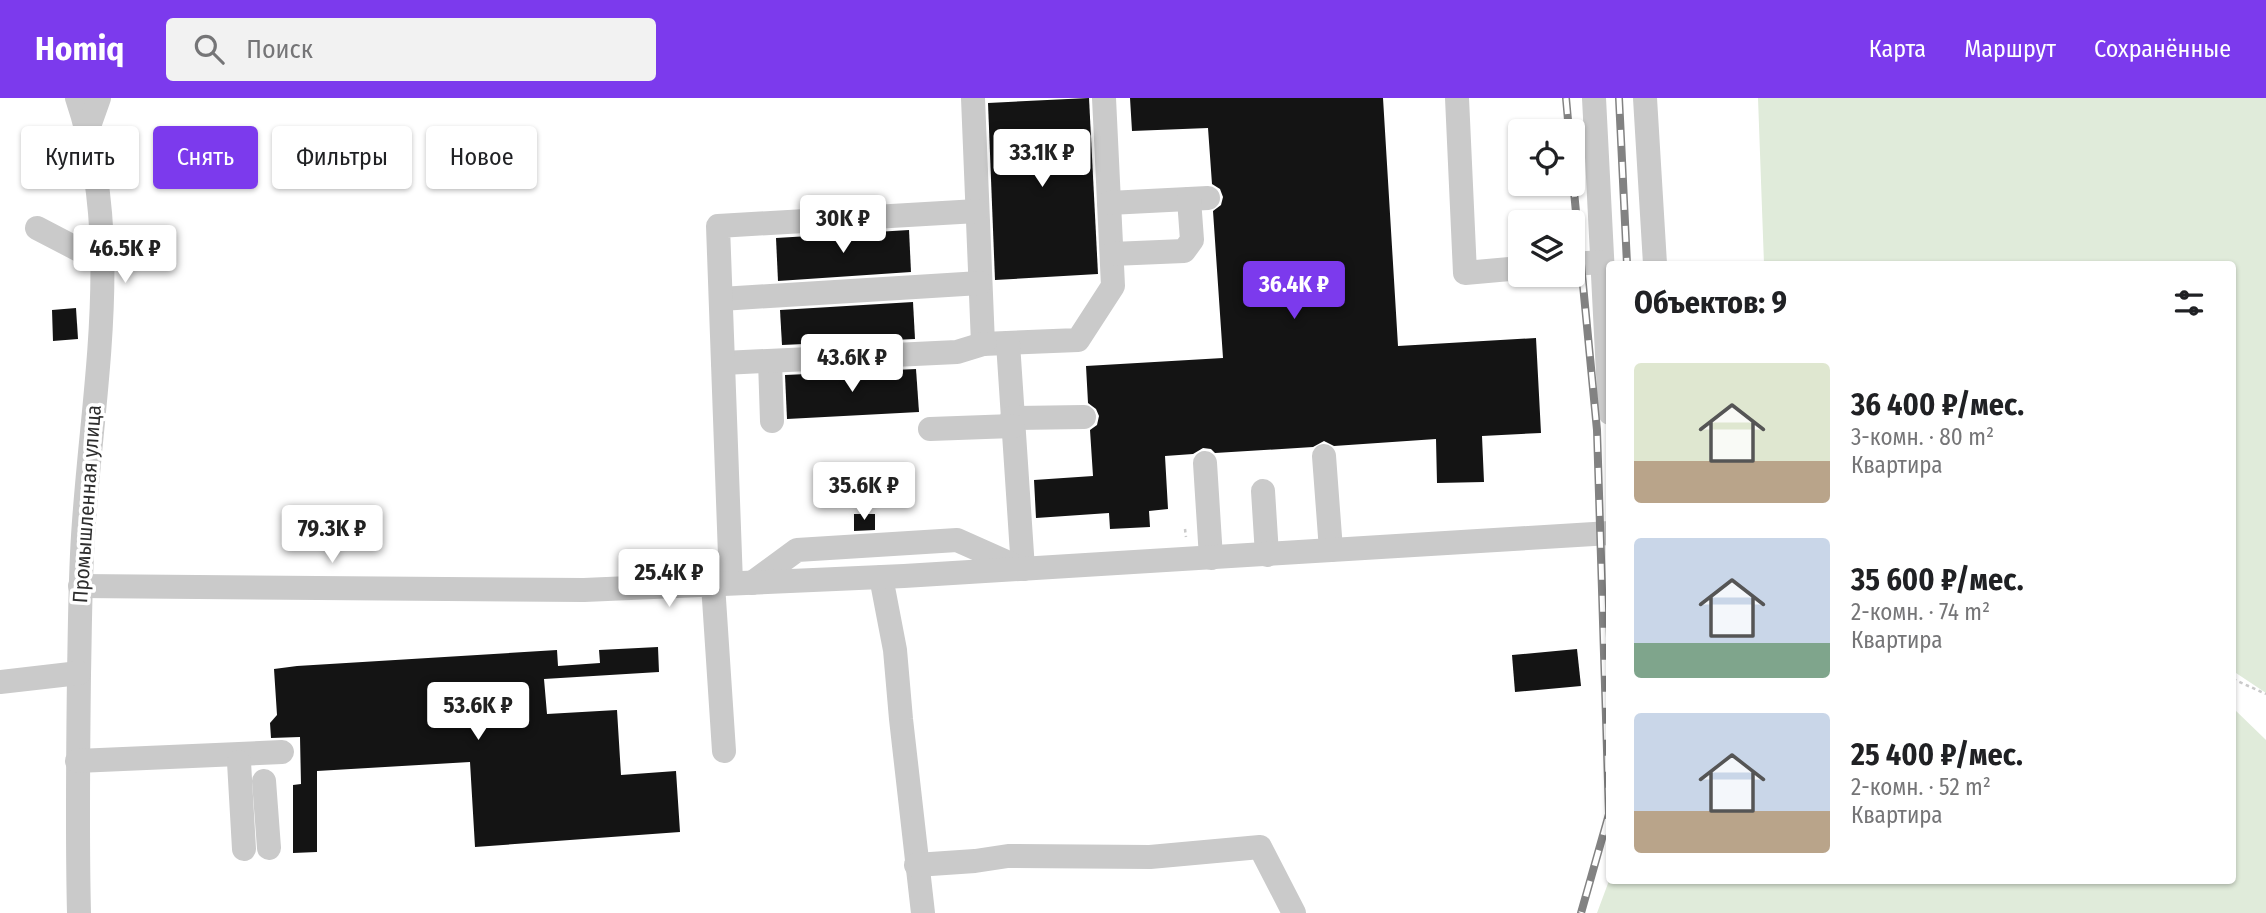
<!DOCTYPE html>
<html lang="ru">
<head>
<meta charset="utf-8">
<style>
	body { margin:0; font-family:"Fira Sans Condensed",sans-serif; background:#f2f2f2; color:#202124; height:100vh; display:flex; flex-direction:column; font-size:26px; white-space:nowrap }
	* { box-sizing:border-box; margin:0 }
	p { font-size:23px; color:#757577 }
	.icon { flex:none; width:38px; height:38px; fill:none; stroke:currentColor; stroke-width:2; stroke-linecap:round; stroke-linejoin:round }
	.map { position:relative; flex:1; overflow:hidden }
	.drawer { position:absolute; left:1606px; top:163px; width:630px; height:623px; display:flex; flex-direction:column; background:#fff; border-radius:7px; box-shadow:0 2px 5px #0004 }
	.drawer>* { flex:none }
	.banner { position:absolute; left:21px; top:28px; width:665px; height:63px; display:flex; gap:14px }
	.fabs { position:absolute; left:1508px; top:21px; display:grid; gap:14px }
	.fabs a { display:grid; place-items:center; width:77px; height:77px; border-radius:7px; background:#fff; box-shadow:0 2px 5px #0004; font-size:35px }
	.price { position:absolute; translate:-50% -60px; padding:0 16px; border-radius:7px; background:#fff; color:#222; font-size:23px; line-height:46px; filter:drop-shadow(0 2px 4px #0008) }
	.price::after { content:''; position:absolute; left:50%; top:42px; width:21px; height:16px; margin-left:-10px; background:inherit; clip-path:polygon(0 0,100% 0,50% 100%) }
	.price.active { background:#7c3aed; color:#fff }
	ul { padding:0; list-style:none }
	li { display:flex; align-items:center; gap:21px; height:175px; padding:0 28px }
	li span { display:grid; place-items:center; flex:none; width:196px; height:140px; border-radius:7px; color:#555 }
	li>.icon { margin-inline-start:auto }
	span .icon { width:84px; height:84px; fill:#fffc; stroke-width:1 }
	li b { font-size:30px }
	h2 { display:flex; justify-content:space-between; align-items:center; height:84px; padding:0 28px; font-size:30px }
	.pill { padding:0 24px; border-radius:7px; background:#fff; box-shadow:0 2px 5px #0004; font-size:24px; line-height:63px }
	.pill.active { background:#7c3aed; color:#fff }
	header { display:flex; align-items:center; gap:42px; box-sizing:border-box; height:98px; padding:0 35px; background:#7c3aed; color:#fff }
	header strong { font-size:33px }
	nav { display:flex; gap:38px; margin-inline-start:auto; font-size:24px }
	.search { width:490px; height:63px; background:#f2f2f2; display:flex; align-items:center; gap:18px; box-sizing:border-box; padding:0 24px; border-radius:7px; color:#757577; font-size:26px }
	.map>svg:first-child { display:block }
	.green { fill:#e0ebda }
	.building { fill:#141414 }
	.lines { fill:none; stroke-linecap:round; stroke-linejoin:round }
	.path { stroke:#cacaca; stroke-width:2.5; stroke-dasharray:3.5 3.5; stroke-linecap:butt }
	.minor { stroke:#cacaca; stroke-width:24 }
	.rail-casing { stroke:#828282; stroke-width:8 }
	.rail { stroke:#fff; stroke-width:5; stroke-dasharray:16; stroke-linecap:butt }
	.labels { text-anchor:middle; stroke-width:7; stroke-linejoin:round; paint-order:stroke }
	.street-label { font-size:21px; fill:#2d2d2d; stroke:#fff }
</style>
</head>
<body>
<header>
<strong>Homiq</strong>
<div class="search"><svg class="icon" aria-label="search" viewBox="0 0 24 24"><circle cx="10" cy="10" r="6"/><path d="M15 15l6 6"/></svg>Поиск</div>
<nav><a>Карта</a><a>Маршрут</a><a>Сохранённые</a></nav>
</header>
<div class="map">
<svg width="2266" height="815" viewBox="0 0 2266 815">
	<rect width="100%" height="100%" fill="#fff"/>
	<!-- green -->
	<g class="green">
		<polygon points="1758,0 2266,0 2266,595 2233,573 2233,166 1764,166"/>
		<polygon points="2233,610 2266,642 2266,815 1597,815 1610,780 1610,782 2233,782"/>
	</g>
	<!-- building -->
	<g class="building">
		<polygon points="1089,0 1098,176 995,182 988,5"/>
		<polygon points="1130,0 1383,0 1398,248 1536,240 1541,335 1482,338 1484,384 1437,385 1436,341 1334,348 1324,343 1313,349 1215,355 1211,351 1203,350 1193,356 1165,358 1168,411 1149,413 1150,429 1110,431 1109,415 1036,420 1034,382 1093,378 1090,332 1097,327 1099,318 1096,311 1088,305 1086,268 1223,260 1213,113 1221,107 1223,99 1220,91 1212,86 1208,30 1132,33"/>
		<polygon points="909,132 911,174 778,183 776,140"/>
		<polygon points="913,204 915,241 782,247 780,212"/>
		<polygon points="76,210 78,241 53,243 52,212"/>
		<polygon points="916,271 919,314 787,321 785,277"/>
		<polygon points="907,365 908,381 872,383 871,367"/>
		<polygon points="854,416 875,416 875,432 854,433"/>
		<polygon points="658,549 659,574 544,581 547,616 617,612 621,677 676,673 680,734 475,749 470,664 317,673 317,754 293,755 293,687 301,686 300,639 271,640 270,625 277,617 274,571 297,568 557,552 558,568 600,565 599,552"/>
		<polygon points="1577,551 1581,588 1515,594 1512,557"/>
	</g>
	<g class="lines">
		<!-- path -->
		<g class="path">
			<polyline points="1185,431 1186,439"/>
			<polyline points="2233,581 2266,596"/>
		</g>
		<!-- minor -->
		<g class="minor">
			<path d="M77,0c48,142 15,292 6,438 -3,46 -3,92 -4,138 -1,80 -2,159 0,239"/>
			<polyline points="973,0 983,246 1078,242 1113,188 1104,0"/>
			<polyline points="1457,0 1465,175 1521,170"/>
			<polyline points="1594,0 1610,315"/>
			<polyline points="1645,0 1655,166"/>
			<polyline points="88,31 99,0"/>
			<polyline points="1109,105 1208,100"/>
			<polyline points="37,130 104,165"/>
			<polyline points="1112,156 1184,153 1192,142 1189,101"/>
			<polyline points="1573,166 1602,164"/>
			<polyline points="721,201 980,185"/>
			<polyline points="1008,245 1023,471"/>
			<polyline points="770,263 772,323"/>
			<polyline points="723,265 957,254 983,246"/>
			<polyline points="1012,320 1084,319"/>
			<polyline points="930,331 1013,328"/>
			<polyline points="1324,358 1331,452"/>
			<polyline points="1205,365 1211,460"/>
			<polyline points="1263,393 1267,457"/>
			<polyline points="881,479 895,552 901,621 923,815"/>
			<polyline points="731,485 718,128 977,113"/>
			<polyline points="752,485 797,452 957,442 1018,469"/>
			<polyline points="713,486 724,653"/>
			<polyline points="80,488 584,492 904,478 1610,435"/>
			<polyline points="0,584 79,575"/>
			<polyline points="77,663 282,654"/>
			<polyline points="239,664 244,751"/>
			<polyline points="264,683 269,750"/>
			<polyline points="916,767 975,763 1008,758 1150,759 1260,749 1294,815"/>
		</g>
		<!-- rail casing -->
		<g class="rail-casing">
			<g id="rail">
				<polyline points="1566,0 1569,33"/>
				<polyline points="1619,0 1627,166"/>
				<polyline points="1573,83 1597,332 1609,716 1581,815"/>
			</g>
		</g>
		<!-- rail -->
		<use href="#rail" class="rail"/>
	</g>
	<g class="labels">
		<!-- street labels -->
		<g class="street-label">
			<text transform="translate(87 406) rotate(-86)" y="7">Промышленная улица</text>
		</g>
	</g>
</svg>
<div class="fabs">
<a><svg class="icon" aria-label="locate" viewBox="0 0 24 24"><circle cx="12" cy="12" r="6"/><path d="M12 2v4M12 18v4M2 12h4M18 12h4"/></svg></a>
<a><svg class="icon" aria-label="layers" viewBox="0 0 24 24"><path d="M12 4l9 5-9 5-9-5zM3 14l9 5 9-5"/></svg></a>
</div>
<b class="price" style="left:1042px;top:91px">33.1K ₽</b>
<b class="price" style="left:843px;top:157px">30K ₽</b>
<b class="price" style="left:125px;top:187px">46.5K ₽</b>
<b class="price active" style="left:1294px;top:223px">36.4K ₽</b>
<b class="price" style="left:852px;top:296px">43.6K ₽</b>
<b class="price" style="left:864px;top:424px">35.6K ₽</b>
<b class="price" style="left:332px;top:467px">79.3K ₽</b>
<b class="price" style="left:669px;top:511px">25.4K ₽</b>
<b class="price" style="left:478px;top:644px">53.6K ₽</b>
<div class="banner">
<a class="pill">Купить</a>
<a class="pill active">Снять</a>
<a class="pill">Фильтры</a>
<a class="pill">Новое</a>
</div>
<section class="drawer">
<h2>Объектов: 9<svg class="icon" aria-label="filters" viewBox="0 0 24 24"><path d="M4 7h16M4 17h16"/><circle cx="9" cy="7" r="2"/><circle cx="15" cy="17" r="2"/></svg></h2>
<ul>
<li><span style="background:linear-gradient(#dfe7d0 70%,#b9a48a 0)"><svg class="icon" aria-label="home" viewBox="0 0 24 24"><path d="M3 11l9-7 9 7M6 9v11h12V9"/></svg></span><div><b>36 400 ₽/мес.</b><p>3-комн. · 80 m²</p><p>Квартира</p></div></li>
<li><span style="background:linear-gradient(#c9d6e8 75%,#7fa58c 0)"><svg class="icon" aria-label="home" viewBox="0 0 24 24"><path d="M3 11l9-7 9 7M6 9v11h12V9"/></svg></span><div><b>35 600 ₽/мес.</b><p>2-комн. · 74 m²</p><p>Квартира</p></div></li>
<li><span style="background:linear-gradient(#c9d6e8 70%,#b9a48a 0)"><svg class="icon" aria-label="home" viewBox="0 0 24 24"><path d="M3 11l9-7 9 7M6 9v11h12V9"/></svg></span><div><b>25 400 ₽/мес.</b><p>2-комн. · 52 m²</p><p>Квартира</p></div></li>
</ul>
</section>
</div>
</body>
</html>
